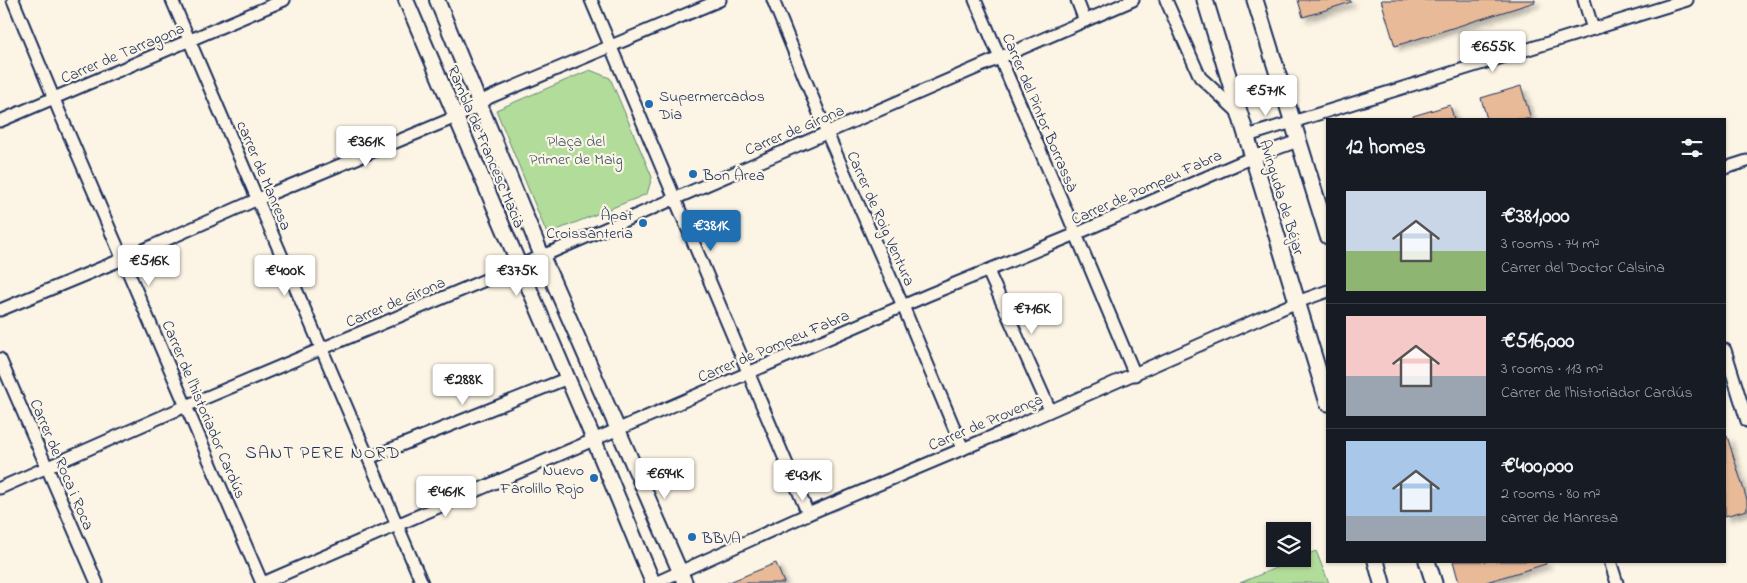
<!DOCTYPE html>
<html lang="en">
<head>
<meta charset="utf-8">
<style>
	body { margin:0; font-family:"Indie Flower",sans-serif; background:#242831; color:#f1f3f6; height:100vh; display:flex; flex-direction:column; font-size:19px; white-space:nowrap }
	* { box-sizing:border-box; margin:0 }
	p { font-size:16px; color:#9ea1a6 }
	.icon { flex:none; width:28px; height:28px; fill:none; stroke:currentColor; stroke-width:2; stroke-linecap:round; stroke-linejoin:round }
	.map { position:relative; flex:1; overflow:hidden }
	.drawer { position:absolute; left:1326px; top:118px; width:400px; height:445px; display:flex; flex-direction:column; background:#171b24; border-radius:0px; box-shadow:0 1px 4px #0004 }
	.drawer>* { flex:none }
	.buttons { position:absolute; left:1266px; top:522px; display:grid; gap:10px }
	.buttons a { display:grid; place-items:center; width:45px; height:45px; border-radius:0px; background:#171b24; box-shadow:0 1px 4px #0004; font-size:25px }
	.price { position:absolute; translate:-50% -42px; padding:0 11px; border-radius:5px; background:#fff; color:#222; font-size:16px; line-height:32px; filter:drop-shadow(0 1px 2px #0008) }
	.price::after { content:''; position:absolute; left:50%; top:30px; width:15px; height:11px; margin-left:-8px; background:inherit; clip-path:polygon(0 0,100% 0,50% 100%) }
	.price.current { background:#1f6fb2; color:#fff }
	ul { padding:0; list-style:none }
	li { display:flex; align-items:center; gap:15px; height:125px; padding:0 20px }
	li+li { border-top:1px solid #363941 }
	li span { display:grid; place-items:center; flex:none; width:140px; height:100px; border-radius:0px; color:#555 }
	li>.icon { margin-inline-start:auto }
	span .icon { width:60px; height:60px; fill:#fffc; stroke-width:1 }
	li b { font-size:21px }
	h2 { display:flex; justify-content:space-between; align-items:center; height:60px; padding:0 20px; font-size:21px }
	.map>svg:first-child { display:block }
	.green { fill:#b1dc99; stroke:#66867c }
	.building { fill:#e8ba98; stroke:#1b2f5e; filter:url(#shadow) }
	.lines { fill:none; stroke-linecap:round; stroke-linejoin:round }
	.minor-casing { stroke:#1b2f5e; stroke-width:15 }
	.tertiary-casing { stroke:#1b2f5e; stroke-width:18 }
	.secondary-casing { stroke:#1b2f5e; stroke-width:19 }
	.minor { stroke:#fcf5e5; stroke-width:11 }
	.tertiary { stroke:#fcf5e5; stroke-width:14 }
	.secondary { stroke:#fcf5e5; stroke-width:15 }
	.poi-dot { fill:#1f6fb2; stroke:#fcf5e5; stroke-width:2 }
	.labels { text-anchor:middle; stroke-width:4.5; stroke-linejoin:round; paint-order:stroke }
	.street-label { font-size:16px; fill:#1b2f5e; stroke:#fcf5e5 }
	.poi-label { font-size:16px; fill:#1b2f5e; stroke:#fcf5e5; text-anchor:start }
	.park-label { font-size:16px; fill:#405a6d; stroke:#fcf5e5 }
	.neighbourhood-label { font-size:18px; letter-spacing:1px; fill:#1b2f5e; stroke:#fcf5e5 }
</style>
</head>
<body>
<div class="map">
<svg width="1747" height="583" viewBox="0 0 1747 583">
	<defs>
		<filter id="shadow"><feDropShadow dx="4.5" dy="4.5" stdDeviation="2.5" flood-color="#0004"/></filter>
	</defs>
	<rect width="100%" height="100%" fill="#fcf5e5"/>
	<filter id="ink" filterUnits="userSpaceOnUse"><feTurbulence type="fractalNoise" baseFrequency=".02" numOctaves="2"/><feDisplacementMap in="SourceGraphic" scale="10" xChannelSelector="R" yChannelSelector="G"/><feConvolveMatrix kernelMatrix="1 2 1 2 8 2 1 2 1" color-interpolation-filters="sRGB"/></filter>
	<g filter="url(#ink)">
		<!-- green -->
		<g class="green">
			<polygon points="590,70 610,78 652,177 647,194 547,234 496,110"/>
			<polygon points="1316,551 1329,583 1240,583 1297,559 1302,559 1303,556"/>
		</g>
		<!-- building -->
		<g class="building">
			<polygon points="1298,0 1350,0 1351,2 1303,17"/>
			<polygon points="1381,0 1535,0 1535,2 1395,46"/>
			<polygon points="1521,86 1531,119 1487,119 1481,98"/>
			<polygon points="1450,105 1454,119 1413,119 1413,116"/>
			<polygon points="1727,436 1747,500 1747,510 1725,516 1725,437"/>
			<polygon points="1453,561 1546,561 1546,564 1483,583 1459,583"/>
			<polygon points="776,563 784,583 727,583"/>
		</g>
		<g class="lines">
			<!-- minor casing -->
			<g class="minor-casing">
				<g id="minor">
					<polyline points="13,0 59,111 262,583"/>
					<polyline points="172,0 422,583"/>
					<polyline points="591,0 808,514"/>
					<polyline points="773,0 827,133 903,306 963,449"/>
					<polyline points="975,0 1065,208 1135,375"/>
					<polyline points="1077,0 1085,21"/>
					<polyline points="1166,0 1200,77 1240,114"/>
					<polyline points="1584,0 1593,29"/>
					<polyline points="0,121 284,0"/>
					<polyline points="1247,136 1687,0"/>
					<polyline points="1725,168 1747,161"/>
					<polyline points="988,271 1050,410"/>
					<polyline points="0,310 123,259 258,199 456,117 480,105 488,98 720,0"/>
					<polyline points="1725,350 1747,421"/>
					<polyline points="0,359 97,583"/>
					<polyline points="369,458 568,378"/>
					<polyline points="0,488 186,406 554,251 1133,0"/>
					<polyline points="1610,561 1617,583"/>
					<polyline points="263,583 928,295 1076,234 1253,157 1298,141"/>
					<polyline points="655,583 808,514 991,437 1297,302 1328,291"/>
				</g>
			</g>
			<!-- tertiary casing -->
			<g class="tertiary-casing">
				<g id="tertiary">
					<polyline points="406,0 594,440 653,583"/>
					<polyline points="437,0 542,256 685,583"/>
				</g>
			</g>
			<!-- secondary casing -->
			<g class="secondary-casing">
				<g id="secondary">
					<polyline points="1205,0 1328,403"/>
					<polyline points="1255,0 1328,236"/>
					<polyline points="1376,561 1382,583"/>
					<polyline points="1427,561 1434,583"/>
				</g>
			</g>
			<!-- minor -->
			<use href="#minor" class="minor"/>
			<!-- tertiary -->
			<use href="#tertiary" class="tertiary"/>
			<!-- secondary -->
			<use href="#secondary" class="secondary"/>
		</g>
	</g>
	<!-- markers -->
	<g class="poi-dot">
		<circle cx="649" cy="104" r="5"/>
		<circle cx="693" cy="174" r="5"/>
		<circle cx="643" cy="223" r="5"/>
		<circle cx="594" cy="478" r="5"/>
		<circle cx="692" cy="537" r="5"/>
	</g>
	<g class="labels">
		<!-- street labels -->
		<g class="street-label">
			<text transform="translate(122 52) rotate(-23)" y="6">Carrer de Tarragona</text>
			<text transform="translate(1041 112) rotate(67)" y="6">Carrer del Pintor Borrassà</text>
			<text transform="translate(794 129) rotate(-23)" y="6">Carrer de Girona</text>
			<text transform="translate(487 146) rotate(67)" y="6">Rambla de Francesc Macià</text>
			<text transform="translate(265 175) rotate(67)" y="6">carrer de Manresa</text>
			<text transform="translate(1146 186) rotate(-24)" y="6">Carrer de Pompeu Fabra</text>
			<text transform="translate(1283 197) rotate(73)" y="6">Avinguda de Béjar</text>
			<text transform="translate(882 218) rotate(66)" y="6">Carrer de Roig Ventura</text>
			<text transform="translate(395 301) rotate(-23)" y="6">Carrer de Girona</text>
			<text transform="translate(773 345) rotate(-23)" y="6">Carrer de Pompeu Fabra</text>
			<text transform="translate(205 409) rotate(67)" y="6">Carrer de l'historiador Cardús</text>
			<text transform="translate(985 421) rotate(-23)" y="6">Carrer de Provença</text>
			<text transform="translate(63 464) rotate(67)" y="6">Carrer de Roca i Roca</text>
		</g>
		<!-- poi labels -->
		<g class="poi-label">
			<text x="659" y="101">Supermercados<tspan x="659" dy="18">Dia</tspan></text>
			<text x="703" y="180">Bon Àrea</text>
			<text x="633" y="220" text-anchor="end">Àpat<tspan x="633" dy="18">Croissanteria</tspan></text>
			<text x="584" y="475" text-anchor="end">Nuevo<tspan x="584" dy="18">Farolillo Rojo</tspan></text>
			<text x="702" y="543">BBVA</text>
		</g>
		<!-- park labels -->
		<g class="park-label">
			<text x="576" y="146">Plaça del<tspan x="576" dy="18">Primer de Maig</tspan></text>
		</g>
		<!-- neighbourhood labels -->
		<g class="neighbourhood-label">
			<text x="323" y="458">SANT PERE NORD</text>
		</g>
	</g>
</svg>
<div class="buttons">
<a><svg class="icon" aria-label="layers" viewBox="0 0 24 24"><path d="M12 4l9 5-9 5-9-5zM3 14l9 5 9-5"/></svg></a>
</div>
<b class="price" style="left:1493px;top:73px">€655K</b>
<b class="price" style="left:1266px;top:117px">€571K</b>
<b class="price" style="left:366px;top:168px">€361K</b>
<b class="price current" style="left:711px;top:252px">€381K</b>
<b class="price" style="left:149px;top:287px">€516K</b>
<b class="price" style="left:285px;top:297px">€400K</b>
<b class="price" style="left:517px;top:297px">€375K</b>
<b class="price" style="left:1032px;top:335px">€716K</b>
<b class="price" style="left:463px;top:406px">€288K</b>
<b class="price" style="left:665px;top:500px">€694K</b>
<b class="price" style="left:803px;top:502px">€431K</b>
<b class="price" style="left:446px;top:518px">€461K</b>
<section class="drawer">
<h2>12 homes<svg class="icon" aria-label="filters" viewBox="0 0 24 24"><path d="M4 7h16M4 17h16"/><circle cx="9" cy="7" r="2"/><circle cx="15" cy="17" r="2"/></svg></h2>
<ul>
<li><span style="background:linear-gradient(#c9d6e8 60%,#8fb573 0)"><svg class="icon" aria-label="home" viewBox="0 0 24 24"><path d="M3 11l9-7 9 7M6 9v11h12V9"/></svg></span><div><b>€381,000</b><p>3 rooms · 74 m²</p><p>Carrer del Doctor Calsina</p></div></li>
<li><span style="background:linear-gradient(#f6c9c9 60%,#9aa5b1 0)"><svg class="icon" aria-label="home" viewBox="0 0 24 24"><path d="M3 11l9-7 9 7M6 9v11h12V9"/></svg></span><div><b>€516,000</b><p>3 rooms · 113 m²</p><p>Carrer de l'historiador Cardús</p></div></li>
<li><span style="background:linear-gradient(#a9c7e8 75%,#9aa5b1 0)"><svg class="icon" aria-label="home" viewBox="0 0 24 24"><path d="M3 11l9-7 9 7M6 9v11h12V9"/></svg></span><div><b>€400,000</b><p>2 rooms · 80 m²</p><p>carrer de Manresa</p></div></li>
</ul>
</section>
</div>
</body>
</html>
